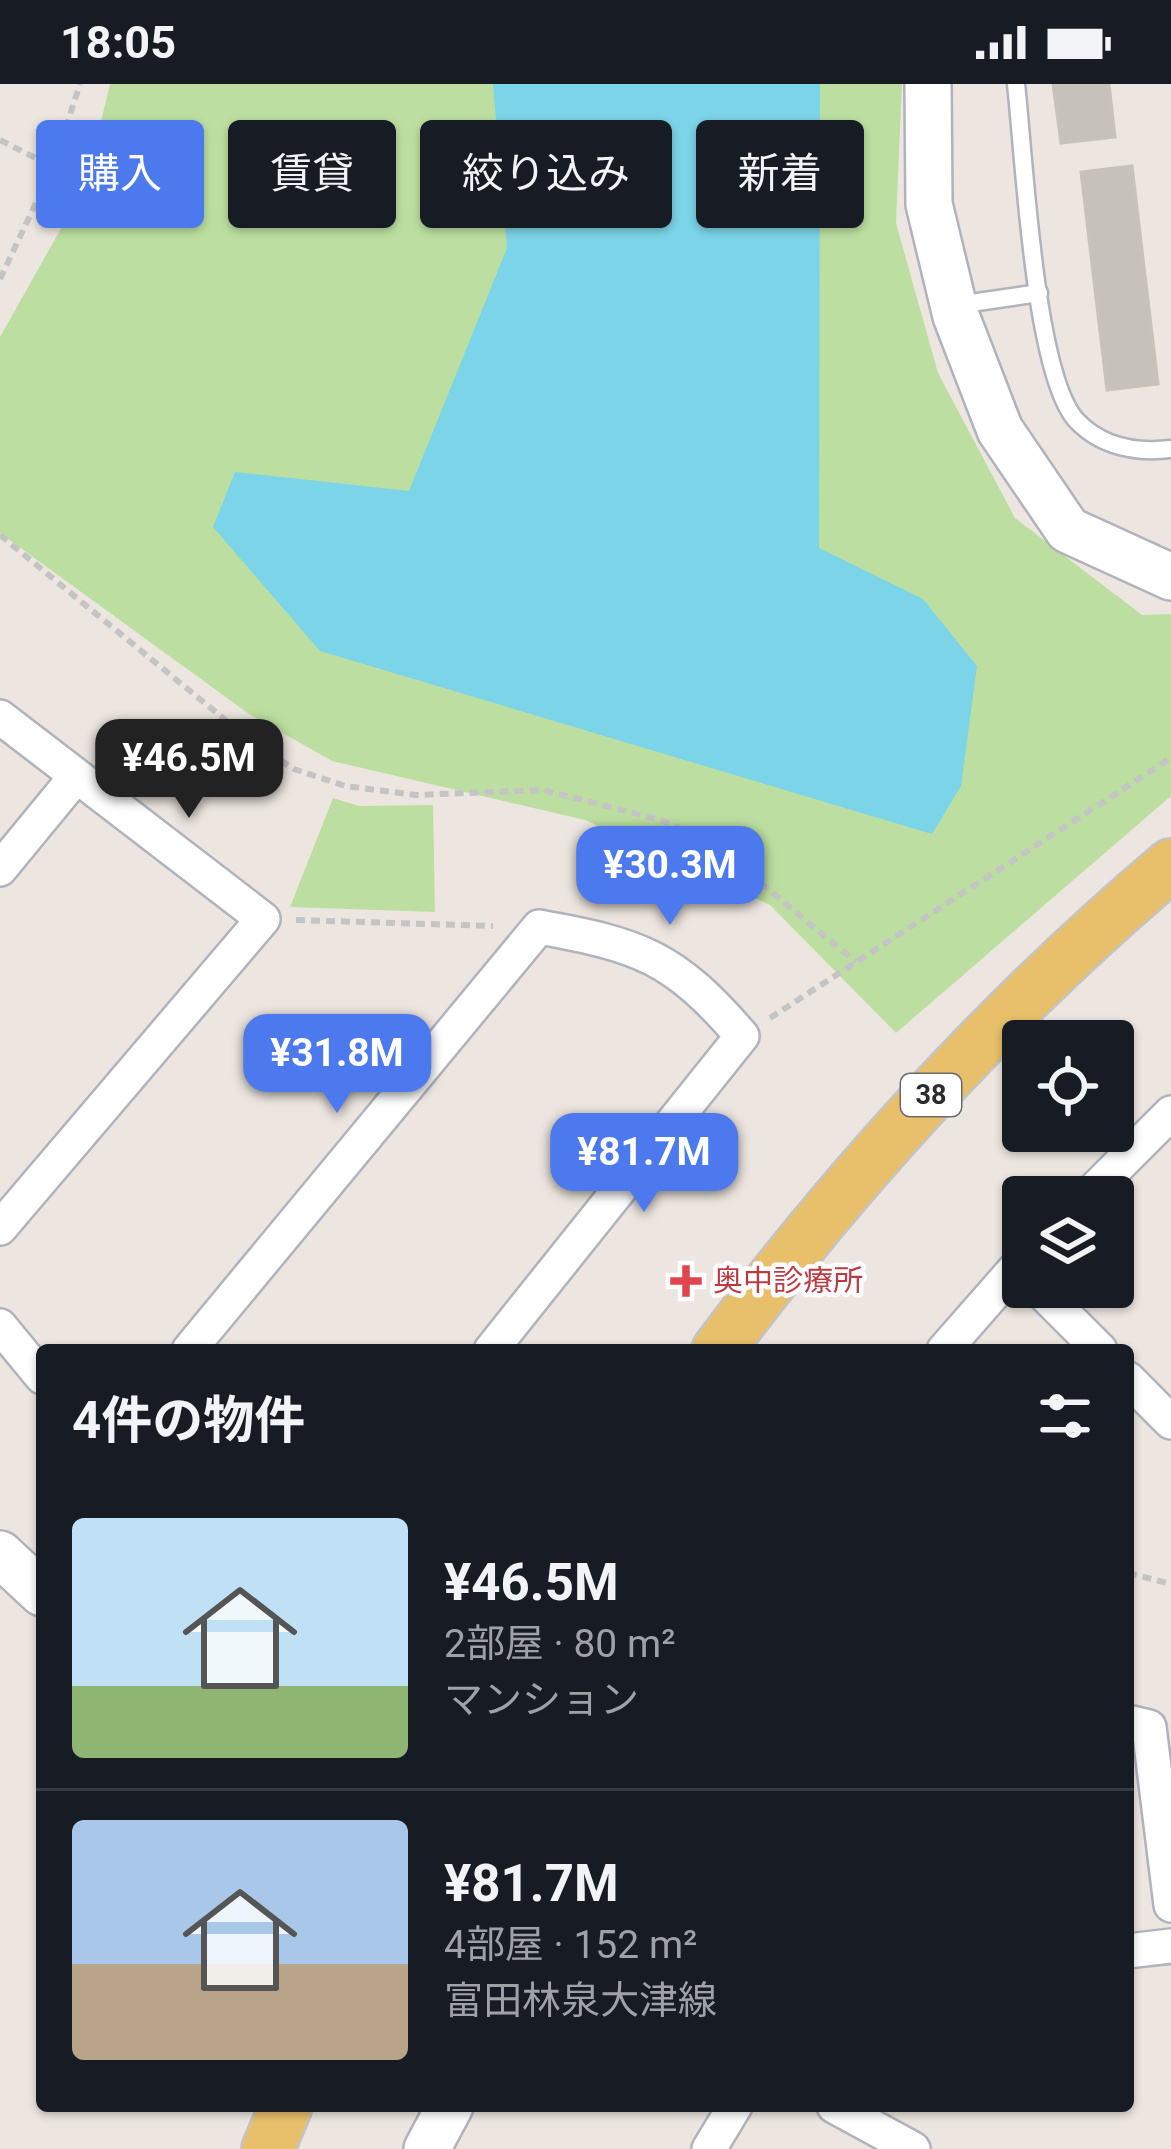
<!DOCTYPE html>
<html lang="ja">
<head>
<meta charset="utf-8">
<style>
	body { margin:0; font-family:Roboto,"Noto Sans JP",sans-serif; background:#20242c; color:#f1f3f6; height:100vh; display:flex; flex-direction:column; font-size:45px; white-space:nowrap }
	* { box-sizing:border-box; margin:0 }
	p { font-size:39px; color:#9ea1a6 }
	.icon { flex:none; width:66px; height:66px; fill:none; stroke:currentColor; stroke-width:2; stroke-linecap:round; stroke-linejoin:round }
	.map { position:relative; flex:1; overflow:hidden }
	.side { position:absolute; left:36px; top:1260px; width:1098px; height:768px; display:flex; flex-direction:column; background:#171b24; border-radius:12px; box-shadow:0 3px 9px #0004 }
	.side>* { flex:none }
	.guide { position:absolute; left:36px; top:36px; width:1101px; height:108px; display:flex; gap:24px }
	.fabs { position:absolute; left:1002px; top:936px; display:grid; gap:24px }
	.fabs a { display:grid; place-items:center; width:132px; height:132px; border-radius:12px; background:#171b24; box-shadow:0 3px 9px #0004; font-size:60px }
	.price { position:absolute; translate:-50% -102px; padding:0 27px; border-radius:24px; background:#4c79ee; color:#fff; font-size:39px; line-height:78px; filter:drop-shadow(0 3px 6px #0008) }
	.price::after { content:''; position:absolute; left:50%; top:72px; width:36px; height:27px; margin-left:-18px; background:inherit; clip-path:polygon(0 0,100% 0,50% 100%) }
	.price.active { background:#222; color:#fff }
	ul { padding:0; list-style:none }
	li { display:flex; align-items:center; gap:36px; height:300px; padding:0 36px }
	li+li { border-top:3px solid #363941 }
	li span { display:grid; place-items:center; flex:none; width:336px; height:240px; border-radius:12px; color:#555 }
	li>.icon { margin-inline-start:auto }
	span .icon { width:144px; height:144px; fill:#fffc; stroke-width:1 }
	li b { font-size:51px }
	h2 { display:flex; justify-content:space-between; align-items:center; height:144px; padding:0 36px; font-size:51px }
	.pill { padding:0 42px; border-radius:12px; background:#171b24; box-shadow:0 3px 9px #0004; font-size:42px; line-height:108px }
	.pill.active { background:#4c79ee; color:#fff }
	.status { display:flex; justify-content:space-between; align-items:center; height:84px; padding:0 60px; background:#171b24; direction:ltr }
	.status svg { height:33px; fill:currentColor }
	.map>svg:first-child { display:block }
	.green { fill:#bcdfa1 }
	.water { fill:#7bd4e7 }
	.building { fill:#c6c1bb; stroke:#c8c2b9; stroke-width:3 }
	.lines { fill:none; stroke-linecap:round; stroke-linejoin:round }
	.lane-casing { stroke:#b0b3bc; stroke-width:21 }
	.street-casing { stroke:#b0b3bc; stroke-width:38 }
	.secondary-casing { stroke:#b0b3bc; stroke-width:50 }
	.primary-casing { stroke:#c4c4c4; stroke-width:56 }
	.path { stroke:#c4c4c4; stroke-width:6; stroke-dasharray:9 6; stroke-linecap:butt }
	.lane { stroke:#fff; stroke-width:16 }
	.street { stroke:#fff; stroke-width:33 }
	.secondary { stroke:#fff; stroke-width:45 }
	.primary { stroke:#e8bf6a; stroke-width:51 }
	.health-dot { fill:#e0444e; stroke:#fff; stroke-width:4.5 }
	.labels { text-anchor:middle; stroke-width:9; stroke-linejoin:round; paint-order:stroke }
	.shield { fill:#fff; stroke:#6b6b6b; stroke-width:3 }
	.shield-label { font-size:27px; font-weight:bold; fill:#2c2c2c }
	.health-label { font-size:30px; fill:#be3a42; stroke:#fff; text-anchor:start }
</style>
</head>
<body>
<div class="status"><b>18:05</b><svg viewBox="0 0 49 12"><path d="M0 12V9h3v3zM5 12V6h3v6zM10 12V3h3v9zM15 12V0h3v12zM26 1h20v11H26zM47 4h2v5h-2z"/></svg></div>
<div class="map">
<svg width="1171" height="2065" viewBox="0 0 1171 2065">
	<rect width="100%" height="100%" fill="#ede6e0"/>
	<!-- green -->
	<g class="green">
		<polygon points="110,0 902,0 896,139 938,289 1015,434 1142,531 1171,530 1171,712 896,949 770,821 585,736 332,677 249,630 0,449 0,253 86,100"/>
		<polygon points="333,714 359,722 433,721 435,828 290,823"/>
	</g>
	<!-- water -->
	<polygon class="water" points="493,0 820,0 819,464 923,515 977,582 961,702 932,750 320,567 213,443 235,388 409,407 507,164"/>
	<!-- building -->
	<g class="building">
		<polygon points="1053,0 1109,0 1115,53 1061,59"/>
		<polygon points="1132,82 1158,300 1107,306 1081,88"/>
	</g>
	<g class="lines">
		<!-- lane casing -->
		<g class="lane-casing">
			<g id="lane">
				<path d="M1016,0c8,69 18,292 61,337 25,26 60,32 94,28"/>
				<polyline points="957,221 1039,209"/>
			</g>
		</g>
		<!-- street casing -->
		<g class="street-casing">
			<g id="street">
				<polyline points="0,633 263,835 0,1144"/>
				<polyline points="0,785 74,695"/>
				<polyline points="1087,1113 1171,1029"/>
				<polyline points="1037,1203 1100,1266"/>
				<polyline points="0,1242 42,1293"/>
				<path d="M189,1266l350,-423c101,18 135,30 203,109l-251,314"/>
				<polyline points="944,1266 1023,1176"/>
				<polyline points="1128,1295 1171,1338"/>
				<polyline points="1128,1638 1149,1643 1171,1821"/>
				<polyline points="1128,1867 1171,1862"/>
				<polyline points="834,2022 913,2065"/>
				<polyline points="709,2065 735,2022"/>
			</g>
		</g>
		<!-- secondary casing -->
		<g class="secondary-casing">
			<g id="secondary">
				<polyline points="928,0 929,120 956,232 1000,346 1068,446 1171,493"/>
				<polyline points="0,1470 42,1509"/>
				<polyline points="427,2065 450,2022"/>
			</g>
		</g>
		<!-- primary casing -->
		<g class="primary-casing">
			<g id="primary">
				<path d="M718,1266c133,-177 284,-342 453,-485"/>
				<polyline points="268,2065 286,2022"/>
			</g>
		</g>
		<!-- path -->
		<g class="path">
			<polyline points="0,56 53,83"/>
			<polyline points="0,195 53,83 80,0"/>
			<polyline points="0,451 251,657 294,685 345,702 416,711 543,706 658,735 709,756 856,878"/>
			<polyline points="296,836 493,842"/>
			<polyline points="770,934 1171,674"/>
			<polyline points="1128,1489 1171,1500"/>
		</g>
		<!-- lane -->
		<use href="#lane" class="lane"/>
		<!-- street -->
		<use href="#street" class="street"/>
		<!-- secondary -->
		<use href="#secondary" class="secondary"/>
		<!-- primary -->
		<use href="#primary" class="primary"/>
	</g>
	<!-- markers -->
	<path class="health-dot" d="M680 1179h12v12h12v12h-12v12h-12v-12h-12v-12h12z"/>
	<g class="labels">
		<!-- shield labels -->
		<rect class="shield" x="901" y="990" width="60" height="42" rx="9"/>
		<g class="shield-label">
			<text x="931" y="1020">38</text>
		</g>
		<!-- health labels -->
		<g class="health-label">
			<text x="713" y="1207">奥中診療所</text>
		</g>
	</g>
</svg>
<div class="fabs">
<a><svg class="icon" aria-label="locate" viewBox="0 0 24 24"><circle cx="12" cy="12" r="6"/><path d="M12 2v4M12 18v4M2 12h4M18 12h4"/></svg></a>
<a><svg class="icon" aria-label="layers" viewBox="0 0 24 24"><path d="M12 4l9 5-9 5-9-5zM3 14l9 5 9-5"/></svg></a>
</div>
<b class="price active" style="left:189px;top:737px">¥46.5M</b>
<b class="price" style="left:670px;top:844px">¥30.3M</b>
<b class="price" style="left:337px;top:1032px">¥31.8M</b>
<b class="price" style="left:644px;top:1131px">¥81.7M</b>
<div class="guide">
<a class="pill active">購入</a>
<a class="pill">賃貸</a>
<a class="pill">絞り込み</a>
<a class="pill">新着</a>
</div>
<section class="side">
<h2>4件の物件<svg class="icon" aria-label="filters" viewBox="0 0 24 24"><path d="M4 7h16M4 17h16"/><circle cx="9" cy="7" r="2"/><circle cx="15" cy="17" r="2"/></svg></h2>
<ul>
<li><span style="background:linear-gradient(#bfe0f5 70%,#8fb573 0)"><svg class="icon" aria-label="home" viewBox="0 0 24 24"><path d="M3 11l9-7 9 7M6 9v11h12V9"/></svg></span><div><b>¥46.5M</b><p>2部屋 · 80 m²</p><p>マンション</p></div></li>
<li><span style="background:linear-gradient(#a9c7e8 60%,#b9a48a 0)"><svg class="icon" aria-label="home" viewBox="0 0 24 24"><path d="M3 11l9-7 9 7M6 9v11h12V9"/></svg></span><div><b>¥81.7M</b><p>4部屋 · 152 m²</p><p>富田林泉大津線</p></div></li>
</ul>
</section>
</div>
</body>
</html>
